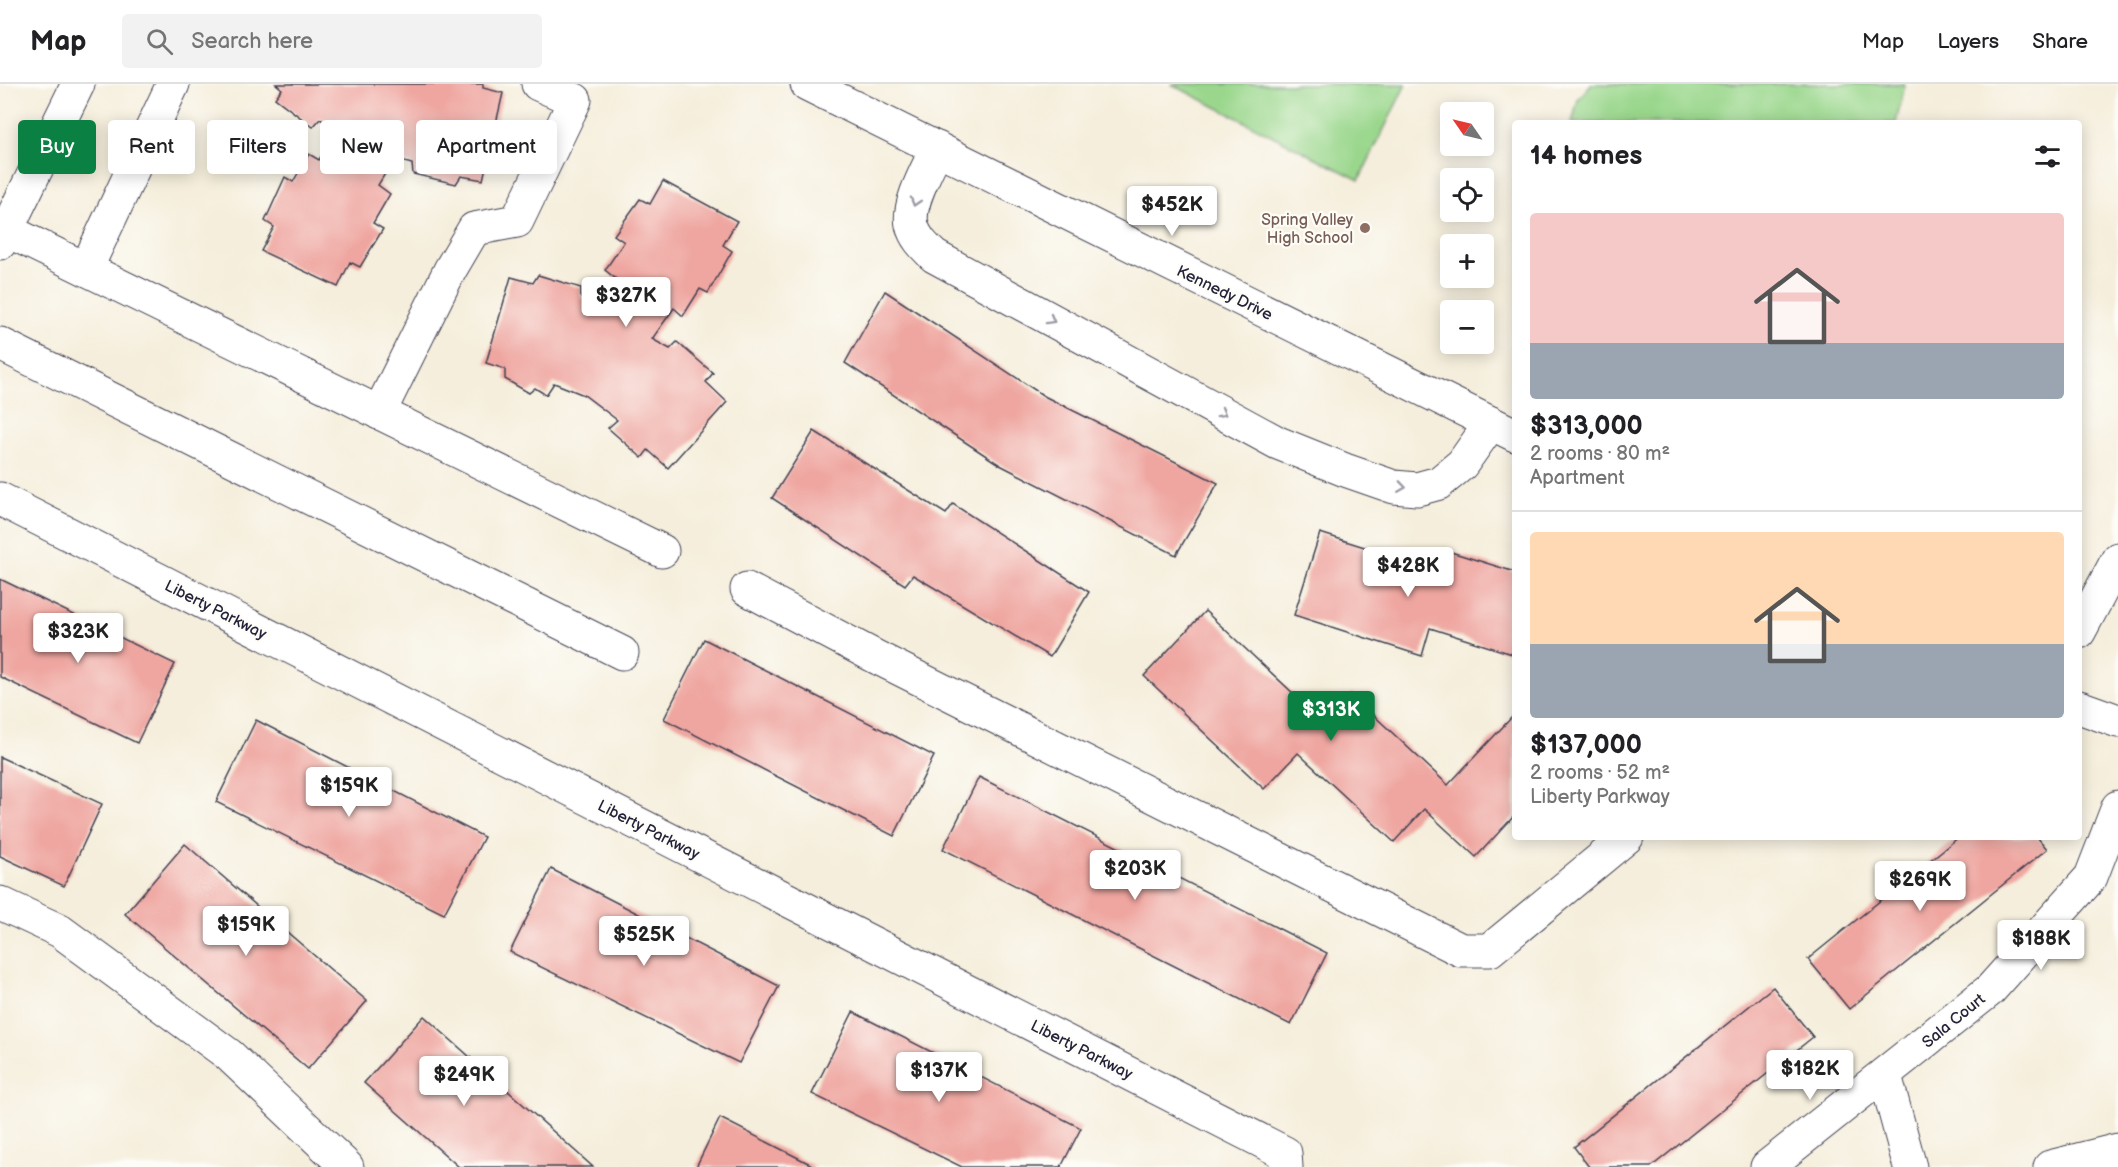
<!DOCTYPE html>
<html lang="en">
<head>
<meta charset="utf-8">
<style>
	body { margin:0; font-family:"Balsamiq Sans",sans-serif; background:#f2f2f2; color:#202124; height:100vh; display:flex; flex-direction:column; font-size:22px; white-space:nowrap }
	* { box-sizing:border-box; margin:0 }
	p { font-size:20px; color:#757577 }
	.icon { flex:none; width:33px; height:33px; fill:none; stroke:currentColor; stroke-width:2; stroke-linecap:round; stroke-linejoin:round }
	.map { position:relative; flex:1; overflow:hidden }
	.sheet { position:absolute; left:1512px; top:36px; width:570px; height:720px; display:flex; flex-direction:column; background:#fff; border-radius:6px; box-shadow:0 3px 15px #0003 }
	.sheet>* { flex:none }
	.guide { position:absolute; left:18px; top:36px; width:570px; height:54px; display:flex; gap:12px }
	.needle { width:39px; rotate:304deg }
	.buttons { position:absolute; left:1440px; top:18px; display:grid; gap:12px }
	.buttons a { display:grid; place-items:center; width:54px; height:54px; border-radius:6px; background:#fff; box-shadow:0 3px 15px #0003; font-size:30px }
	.price { position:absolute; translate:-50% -51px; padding:0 14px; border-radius:6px; background:#fff; color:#222; font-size:20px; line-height:39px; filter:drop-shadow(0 2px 3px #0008) }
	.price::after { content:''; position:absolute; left:50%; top:36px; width:18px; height:14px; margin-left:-9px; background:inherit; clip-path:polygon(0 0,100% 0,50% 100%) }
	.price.on { background:#0b8043; color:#fff }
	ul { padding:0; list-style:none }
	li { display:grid; align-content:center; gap:12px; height:318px; padding:0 18px }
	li+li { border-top:2px solid #e0e0e0 }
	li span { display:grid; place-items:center; height:186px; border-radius:6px; color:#555 }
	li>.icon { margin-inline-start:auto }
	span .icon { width:108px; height:108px; fill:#fffc; stroke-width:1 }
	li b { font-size:26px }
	h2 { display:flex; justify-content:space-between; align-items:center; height:72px; padding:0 18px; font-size:26px }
	.tag { padding:0 21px; border-radius:6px; background:#fff; box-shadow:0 3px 15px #0003; font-size:21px; line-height:54px }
	.tag.on { background:#0b8043; color:#fff }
	header { display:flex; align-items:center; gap:36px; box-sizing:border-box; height:84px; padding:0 30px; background:#fff; border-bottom:2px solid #e0e0e0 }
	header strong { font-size:28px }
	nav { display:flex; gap:33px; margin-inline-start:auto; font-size:21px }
	.search { width:420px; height:54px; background:#f2f2f2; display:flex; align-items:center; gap:15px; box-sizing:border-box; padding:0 21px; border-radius:6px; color:#757577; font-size:22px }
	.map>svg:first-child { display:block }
	.green { fill:#9ad78c; stroke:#5e7c64; stroke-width:1.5 }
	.building { fill:#efa6a0 }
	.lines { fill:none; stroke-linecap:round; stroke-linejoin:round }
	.minor-casing { stroke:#424153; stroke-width:35 }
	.minor { stroke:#fff; stroke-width:33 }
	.oneway { stroke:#9c9ca7 }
	.education-dot { fill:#8d6e63; stroke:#fdfcf7; stroke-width:2 }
	.labels { text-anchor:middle; stroke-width:4.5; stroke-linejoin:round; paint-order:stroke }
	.education-label { font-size:16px; fill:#785e54; stroke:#fdfcf7; text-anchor:end }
	.street-label { font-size:16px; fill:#22223b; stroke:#fdfcf7 }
</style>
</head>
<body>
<header>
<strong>Map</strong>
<div class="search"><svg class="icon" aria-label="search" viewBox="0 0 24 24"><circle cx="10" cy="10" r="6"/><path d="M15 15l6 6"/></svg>Search here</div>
<nav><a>Map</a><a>Layers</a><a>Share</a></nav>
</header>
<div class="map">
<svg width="2118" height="1083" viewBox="0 0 2118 1083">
	<rect width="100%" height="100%" fill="#fdfcf7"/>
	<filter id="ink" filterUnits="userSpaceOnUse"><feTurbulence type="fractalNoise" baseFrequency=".0167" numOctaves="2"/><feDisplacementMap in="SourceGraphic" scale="12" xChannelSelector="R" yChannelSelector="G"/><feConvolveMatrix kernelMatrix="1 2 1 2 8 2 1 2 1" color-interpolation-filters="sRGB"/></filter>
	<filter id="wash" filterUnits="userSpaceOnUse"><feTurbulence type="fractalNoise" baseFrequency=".008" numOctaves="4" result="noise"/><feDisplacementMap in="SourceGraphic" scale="24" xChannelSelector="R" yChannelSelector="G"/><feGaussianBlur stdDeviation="1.35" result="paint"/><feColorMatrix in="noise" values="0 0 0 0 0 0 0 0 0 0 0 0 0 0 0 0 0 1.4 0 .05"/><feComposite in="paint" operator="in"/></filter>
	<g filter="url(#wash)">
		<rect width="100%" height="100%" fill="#f5eedc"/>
		<!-- green -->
		<g class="green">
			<polygon points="1171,0 1406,0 1359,96"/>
			<polygon points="1591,0 1905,0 1896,39 1572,39 1578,16"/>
		</g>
		<g id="blocks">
			<!-- building -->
			<g class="building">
				<polygon points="276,0 483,0 483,4 503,9 483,96 461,92 456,100 413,90 412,80 394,75 378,101 390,110 373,139 383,145 360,183 350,178 338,203 261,167 274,143 265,137 285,93 293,98 309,70 319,76 338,45 320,35 313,43 275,14 282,5"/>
				<polygon points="663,97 737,137 723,161 732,167 708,209 700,205 683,232 674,224 652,255 670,265 677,258 713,289 706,298 727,318 668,384 648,366 642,374 608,344 617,336 584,311 554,299 546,311 535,304 529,309 505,295 505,285 486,279 511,193 533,199 538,191 581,204 581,214 599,220 616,195 605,186 624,158 614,151 640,115 650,120"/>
				<polygon points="885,207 1044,312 1218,399 1176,471 1000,381 845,279"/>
				<polygon points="814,347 946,430 953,420 1089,508 1050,573 913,491 905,501 772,414"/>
				<polygon points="1320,449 1444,488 1451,468 1515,488 1515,571 1430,544 1422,572 1294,531"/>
				<polygon points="0,495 175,580 137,659 0,593"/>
				<polygon points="1205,527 1324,638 1351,610 1448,701 1513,632 1515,634 1515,731 1476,773 1424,725 1394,758 1298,669 1264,705 1144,592"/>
				<polygon points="704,555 934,672 894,752 664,635"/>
				<polygon points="256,636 484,753 444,830 216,718"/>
				<polygon points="0,673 102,720 64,802 0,772"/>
				<polygon points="979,693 1327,869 1291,941 943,765"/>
				<polygon points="1959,753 2037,753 2047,765 1849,925 1808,875"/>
				<polygon points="185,760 367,917 308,985 125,830"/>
				<polygon points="551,785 779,902 739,979 510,868"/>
				<polygon points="1773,903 1813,953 1651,1083 1589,1083 1574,1063"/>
				<polygon points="853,928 1081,1044 1061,1083 962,1083 812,1010"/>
				<polygon points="424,932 593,1083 459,1083 364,999"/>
				<polygon points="720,1034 816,1083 696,1083"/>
			</g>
		</g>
	</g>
	<g filter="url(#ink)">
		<use href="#blocks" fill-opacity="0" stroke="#424153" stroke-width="1.5"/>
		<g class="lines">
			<!-- minor casing -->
			<g class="minor-casing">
				<g id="minor">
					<polyline points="807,0 1515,351"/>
					<path d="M937,64c-9,20 -30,56 -25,77 3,13 13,22 22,31l344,187 67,27 49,17 23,2 22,-6 23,-19 29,-41"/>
					<polyline points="6,146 662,467"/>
					<polyline points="0,159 78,0"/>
					<polyline points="86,185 173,0"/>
					<polyline points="0,260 622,569"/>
					<polyline points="379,329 450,186 474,145 517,137 575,16 538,0"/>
					<polyline points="0,415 1285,1069 1286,1083"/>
					<polyline points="747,505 876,573 1461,866 1490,866 1627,753"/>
					<polyline points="2079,548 2118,475"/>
					<polyline points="2079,623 2118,637"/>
					<polyline points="0,819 60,847 229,971 347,1083"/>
					<polyline points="1885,991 1910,1083"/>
					<polyline points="1767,1083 1990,906 2091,793 2118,723"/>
					<polyline points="2050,1083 2118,1066"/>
				</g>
			</g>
			<!-- minor -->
			<use href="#minor" class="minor"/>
		</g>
		<!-- one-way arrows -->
		<defs><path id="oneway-chevron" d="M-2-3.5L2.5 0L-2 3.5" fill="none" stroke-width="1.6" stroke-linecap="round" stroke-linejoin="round" transform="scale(1.5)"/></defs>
		<g class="oneway">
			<use href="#oneway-chevron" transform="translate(915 118) rotate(107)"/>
			<use href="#oneway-chevron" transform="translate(1051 236) rotate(29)"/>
			<use href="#oneway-chevron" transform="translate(1222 329) rotate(29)"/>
			<use href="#oneway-chevron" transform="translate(1402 403) rotate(8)"/>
		</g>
	</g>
	<!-- markers -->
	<circle class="education-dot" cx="1365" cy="144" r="6"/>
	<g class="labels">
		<!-- education labels -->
		<g class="education-label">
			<text x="1353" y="141">Spring Valley<tspan x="1353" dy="18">High School</tspan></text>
		</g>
		<!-- street labels -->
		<g class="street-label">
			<text transform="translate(1225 208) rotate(26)" y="6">Kennedy Drive</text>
			<text transform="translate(216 525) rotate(27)" y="6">Liberty Parkway</text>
			<text transform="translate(649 745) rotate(27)" y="6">Liberty Parkway</text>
			<text transform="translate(1953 936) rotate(-39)" y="6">Sala Court</text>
			<text transform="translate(1082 965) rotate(27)" y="6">Liberty Parkway</text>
		</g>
	</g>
</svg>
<div class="buttons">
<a><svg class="needle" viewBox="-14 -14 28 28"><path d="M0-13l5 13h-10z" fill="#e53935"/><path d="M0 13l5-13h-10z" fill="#757577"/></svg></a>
<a><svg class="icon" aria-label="locate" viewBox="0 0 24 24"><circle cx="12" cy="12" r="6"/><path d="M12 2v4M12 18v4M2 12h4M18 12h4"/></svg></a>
<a>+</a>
<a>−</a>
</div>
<b class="price" style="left:1172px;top:153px">$452K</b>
<b class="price" style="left:626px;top:244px">$327K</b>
<b class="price" style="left:1408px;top:514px">$428K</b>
<b class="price" style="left:78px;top:580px">$323K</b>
<b class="price on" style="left:1331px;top:658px">$313K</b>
<b class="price" style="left:349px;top:734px">$159K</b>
<b class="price" style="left:1135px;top:817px">$203K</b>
<b class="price" style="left:1920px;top:828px">$269K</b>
<b class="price" style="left:246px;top:873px">$159K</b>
<b class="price" style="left:644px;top:883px">$525K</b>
<b class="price" style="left:2041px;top:887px">$188K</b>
<b class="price" style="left:1810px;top:1017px">$182K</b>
<b class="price" style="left:939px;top:1019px">$137K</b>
<b class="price" style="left:464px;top:1023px">$249K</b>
<div class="guide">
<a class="tag on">Buy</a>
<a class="tag">Rent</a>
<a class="tag">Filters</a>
<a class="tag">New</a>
<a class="tag">Apartment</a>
</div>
<section class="sheet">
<h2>14 homes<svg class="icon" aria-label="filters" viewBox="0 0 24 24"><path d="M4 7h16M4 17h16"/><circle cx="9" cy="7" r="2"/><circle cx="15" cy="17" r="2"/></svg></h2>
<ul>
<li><span style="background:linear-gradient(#f6c9c9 70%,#9aa5b1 0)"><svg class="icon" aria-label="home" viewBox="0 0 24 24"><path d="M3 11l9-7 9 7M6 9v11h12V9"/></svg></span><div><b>$313,000</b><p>2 rooms · 80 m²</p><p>Apartment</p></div></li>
<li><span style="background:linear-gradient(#ffd9b3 60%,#9aa5b1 0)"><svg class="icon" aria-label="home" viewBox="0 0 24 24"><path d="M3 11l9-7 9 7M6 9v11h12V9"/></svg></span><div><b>$137,000</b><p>2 rooms · 52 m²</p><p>Liberty Parkway</p></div></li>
</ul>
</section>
</div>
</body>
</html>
